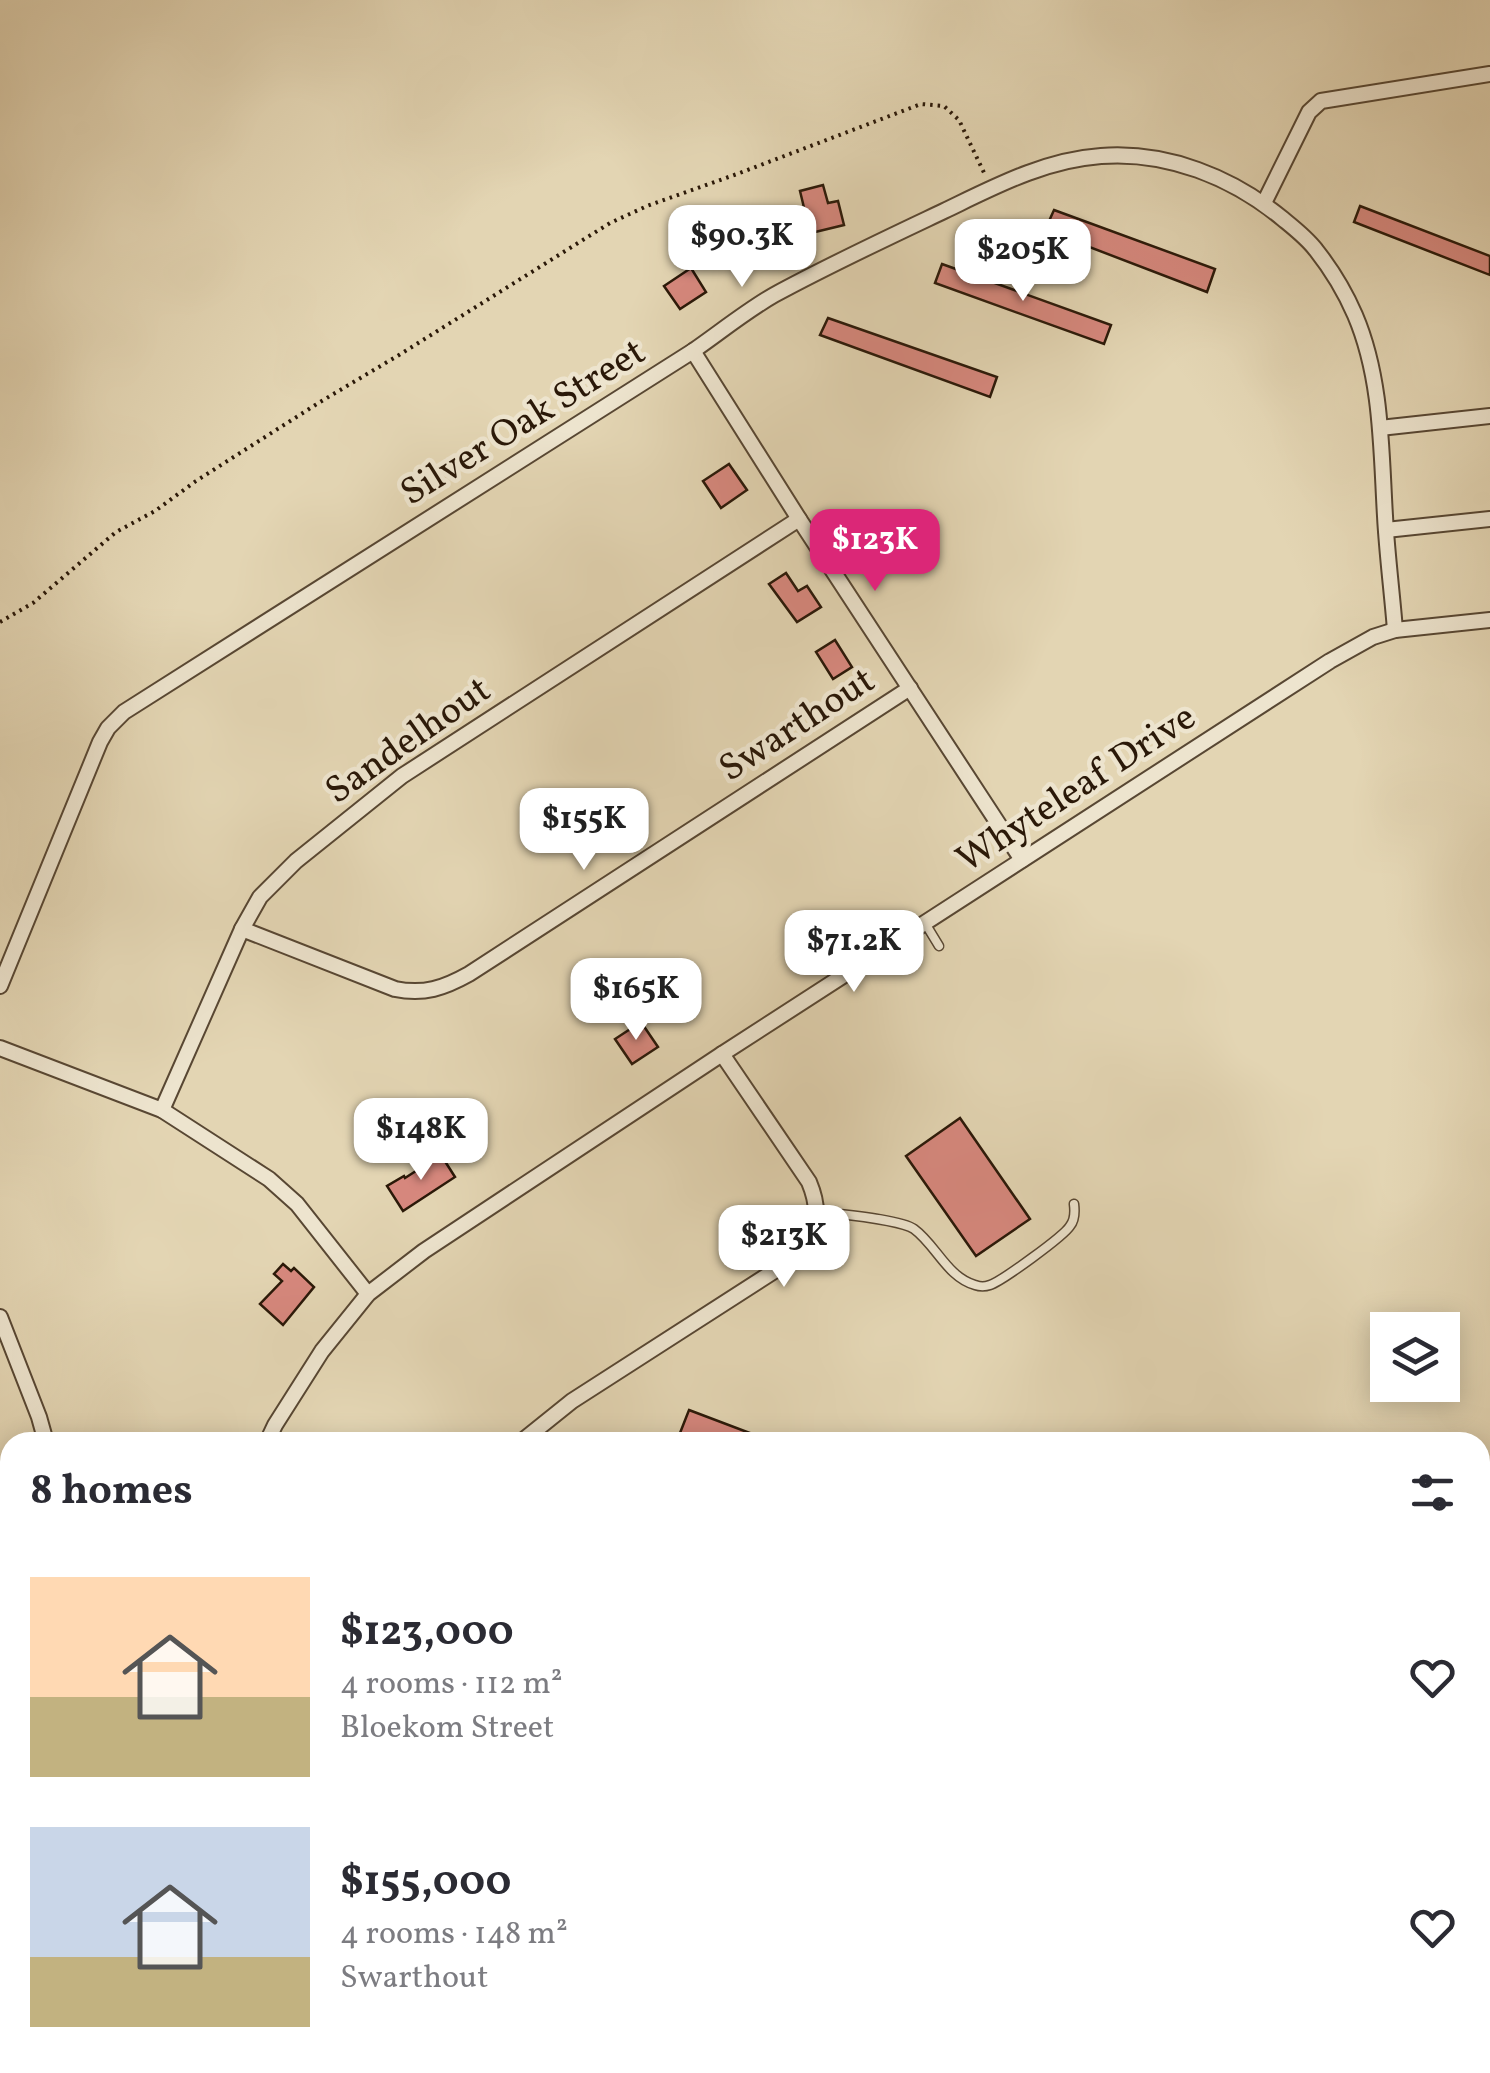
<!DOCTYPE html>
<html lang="en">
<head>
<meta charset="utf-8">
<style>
	body { margin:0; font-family:Vollkorn,serif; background:#f2f2f3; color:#2b2b33; height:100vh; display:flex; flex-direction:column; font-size:38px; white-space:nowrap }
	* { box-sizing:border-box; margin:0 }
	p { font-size:32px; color:#7c7c81 }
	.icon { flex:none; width:55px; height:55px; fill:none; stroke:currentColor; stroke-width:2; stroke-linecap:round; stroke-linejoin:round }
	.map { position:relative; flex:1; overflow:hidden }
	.side { position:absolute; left:0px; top:1432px; width:1490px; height:642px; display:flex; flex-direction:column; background:#fff; border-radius:30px 30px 0 0; box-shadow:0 5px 25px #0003 }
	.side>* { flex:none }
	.tools { position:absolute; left:1370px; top:1312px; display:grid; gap:20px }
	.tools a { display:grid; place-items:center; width:90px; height:90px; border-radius:0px; background:#fff; box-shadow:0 5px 25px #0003; font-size:50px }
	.price { position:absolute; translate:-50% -85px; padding:0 22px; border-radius:20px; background:#fff; color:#222; font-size:32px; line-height:65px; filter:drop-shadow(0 2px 5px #0008) }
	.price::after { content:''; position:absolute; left:50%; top:60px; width:30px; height:22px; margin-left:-15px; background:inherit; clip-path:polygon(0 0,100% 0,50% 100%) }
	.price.active { background:#db2777; color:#fff }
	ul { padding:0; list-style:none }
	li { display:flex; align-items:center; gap:30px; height:250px; padding:0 30px }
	li span { display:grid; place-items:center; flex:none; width:280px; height:200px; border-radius:0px; color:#555 }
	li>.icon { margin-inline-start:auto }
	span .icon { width:120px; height:120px; fill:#fffc; stroke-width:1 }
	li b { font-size:42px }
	h2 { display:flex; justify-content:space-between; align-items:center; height:120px; padding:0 30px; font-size:42px }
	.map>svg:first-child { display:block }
	.building { fill:#d7887e; stroke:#2a1808; stroke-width:2.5 }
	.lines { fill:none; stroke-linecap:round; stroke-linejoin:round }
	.service-casing { stroke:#584733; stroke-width:11 }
	.minor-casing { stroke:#584733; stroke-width:18 }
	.path { stroke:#2a1808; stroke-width:4; stroke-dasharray:2.5 5; stroke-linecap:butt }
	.service { stroke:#ede4ce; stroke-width:8 }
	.minor { stroke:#ede4ce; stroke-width:14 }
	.labels { text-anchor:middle; stroke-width:9; stroke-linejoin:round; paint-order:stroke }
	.street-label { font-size:38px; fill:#2a1808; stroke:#ede4ce }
</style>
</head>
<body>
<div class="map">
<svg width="1490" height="2073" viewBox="0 0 1490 2073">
	<rect width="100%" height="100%" fill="#e3d5b3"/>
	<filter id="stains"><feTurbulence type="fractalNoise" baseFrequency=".002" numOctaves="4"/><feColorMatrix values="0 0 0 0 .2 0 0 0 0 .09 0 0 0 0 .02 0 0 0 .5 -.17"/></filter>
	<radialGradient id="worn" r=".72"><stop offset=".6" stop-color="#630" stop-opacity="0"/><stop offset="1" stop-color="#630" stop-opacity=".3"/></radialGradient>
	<!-- building -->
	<g class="building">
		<polygon points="823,185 828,203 838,201 844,225 807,234 802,217 806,216 800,191"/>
		<polygon points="1360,206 1490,256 1490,275 1354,222"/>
		<polygon points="1054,210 1215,269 1207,292 1045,230"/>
		<polygon points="942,264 1111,325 1104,344 935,283"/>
		<polygon points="691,268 706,292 680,309 664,286"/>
		<polygon points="828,318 997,377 990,397 820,335"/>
		<polygon points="729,464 747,490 721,508 703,481"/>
		<polygon points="786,573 798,591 807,586 821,607 797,622 769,584"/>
		<polygon points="835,640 852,667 833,679 816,652"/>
		<polygon points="641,1022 658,1047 632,1064 615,1039"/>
		<polygon points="960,1118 1030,1219 976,1256 906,1156"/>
		<polygon points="441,1155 455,1177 403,1211 387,1186 404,1176 405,1178"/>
		<polygon points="283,1264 291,1271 294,1268 314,1287 283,1325 260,1304 282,1281 274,1274"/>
		<polygon points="689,1410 771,1441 771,1442 705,1442 680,1433"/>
	</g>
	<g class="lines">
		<!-- service casing -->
		<g class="service-casing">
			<g id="service">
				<polyline points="925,923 939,946"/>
				<path d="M816,1211c21,3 84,8 98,18 22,16 33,48 61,56 6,2 9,2 15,0 12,-4 74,-49 80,-59 5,-6 5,-14 4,-22"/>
				<polyline points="573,2065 577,2073"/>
			</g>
		</g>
		<!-- minor casing -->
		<g class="minor-casing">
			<g id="minor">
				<polyline points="1264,203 1309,112 1321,101 1490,74"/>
				<polyline points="693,351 799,519 1022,860"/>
				<polyline points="1380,428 1490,416"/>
				<polyline points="1386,530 1490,519"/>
				<path d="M242,929l153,60c29,6 49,-1 74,-15l441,-286"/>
				<path d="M0,986l100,-244 8,-14 16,-16 569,-361c26,-18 53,-40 81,-56 55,-30 113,-57 170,-84 50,-24 100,-51 157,-55 66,-5 131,21 182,63 11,9 24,19 33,31 15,19 29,42 39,65 27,63 26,134 30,201 2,38 7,76 10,114"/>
				<polyline points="0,1048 162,1110 269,1179 297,1204 368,1294"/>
				<polyline points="162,1110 242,929 260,897 296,861 402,776 799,519"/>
				<polyline points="0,1317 39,1417 46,1442"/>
				<polyline points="267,1442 275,1425 322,1351 368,1294 424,1251 722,1054 1330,661 1373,637 1395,630 1490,620"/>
				<path d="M521,1442l51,-41 210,-135c31,-23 43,-46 27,-84l-87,-128"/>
				<polyline points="1480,1516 1490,1495"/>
				<polyline points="340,2065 344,2073"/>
				<polyline points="1406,2065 1408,2073"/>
			</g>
		</g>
		<!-- path -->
		<g class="path">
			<polyline points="0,622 33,603 116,532 155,511 196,481 320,402 399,355 610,223 647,206 737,174 921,104 944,106 959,120 986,177"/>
			<polyline points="0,1630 10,1653"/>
			<polyline points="200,2065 204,2073"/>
		</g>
		<!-- service -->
		<use href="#service" class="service"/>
		<!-- minor -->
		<use href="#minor" class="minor"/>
	</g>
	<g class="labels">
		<!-- street labels -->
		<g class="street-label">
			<text transform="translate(522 421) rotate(-32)" y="13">Silver Oak Street</text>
			<text transform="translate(796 723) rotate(-33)" y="13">Swarthout</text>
			<text transform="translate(407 739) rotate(-35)" y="13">Sandelhout</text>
			<text transform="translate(1075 787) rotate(-33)" y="13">Whyteleaf Drive</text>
		</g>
	</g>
	<rect width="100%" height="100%" filter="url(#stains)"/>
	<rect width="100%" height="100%" fill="url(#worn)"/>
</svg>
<div class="tools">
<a><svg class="icon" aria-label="layers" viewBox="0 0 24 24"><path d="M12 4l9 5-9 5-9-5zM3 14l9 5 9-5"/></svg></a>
</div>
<b class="price" style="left:742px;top:290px">$90.3K</b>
<b class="price" style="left:1023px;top:304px">$205K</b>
<b class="price active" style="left:875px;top:594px">$123K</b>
<b class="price" style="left:584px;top:873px">$155K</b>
<b class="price" style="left:854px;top:995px">$71.2K</b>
<b class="price" style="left:636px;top:1043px">$165K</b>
<b class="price" style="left:421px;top:1183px">$148K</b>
<b class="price" style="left:784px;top:1290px">$213K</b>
<section class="side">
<h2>8 homes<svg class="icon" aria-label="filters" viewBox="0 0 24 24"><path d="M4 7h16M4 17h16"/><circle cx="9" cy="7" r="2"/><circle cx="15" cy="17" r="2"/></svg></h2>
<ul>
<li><span style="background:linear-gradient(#ffd9b3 60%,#c2b280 0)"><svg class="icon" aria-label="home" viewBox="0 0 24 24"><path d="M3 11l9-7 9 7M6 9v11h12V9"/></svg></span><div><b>$123,000</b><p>4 rooms · 112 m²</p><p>Bloekom Street</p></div><svg class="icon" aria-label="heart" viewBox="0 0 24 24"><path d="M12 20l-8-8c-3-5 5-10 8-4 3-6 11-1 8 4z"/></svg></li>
<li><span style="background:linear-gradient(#c9d6e8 65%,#c2b280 0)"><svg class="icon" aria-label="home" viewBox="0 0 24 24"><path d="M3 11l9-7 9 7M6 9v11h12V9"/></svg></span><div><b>$155,000</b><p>4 rooms · 148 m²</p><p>Swarthout</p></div><svg class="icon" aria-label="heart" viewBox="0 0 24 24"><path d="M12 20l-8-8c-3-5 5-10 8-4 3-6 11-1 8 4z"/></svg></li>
</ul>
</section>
</div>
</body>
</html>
